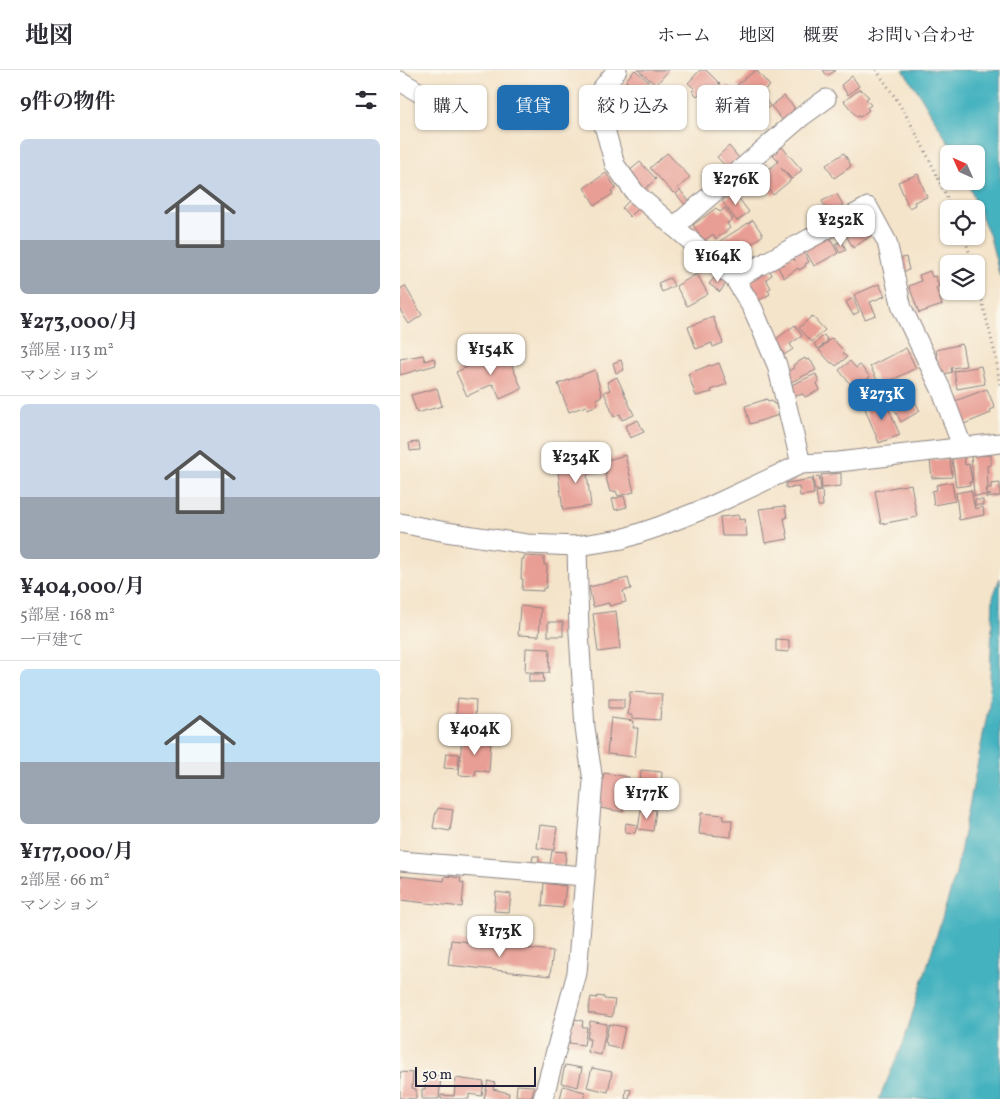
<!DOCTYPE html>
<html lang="ja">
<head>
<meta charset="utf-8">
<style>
	body { margin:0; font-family:Vollkorn,"Noto Serif JP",serif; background:#f2f2f3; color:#2b2b33; height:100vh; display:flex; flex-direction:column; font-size:19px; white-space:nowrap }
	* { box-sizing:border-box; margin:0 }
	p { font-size:16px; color:#7c7c81 }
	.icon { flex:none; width:28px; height:28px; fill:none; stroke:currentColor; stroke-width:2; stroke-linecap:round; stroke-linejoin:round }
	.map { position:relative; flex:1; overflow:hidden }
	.drawer { display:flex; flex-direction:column; background:#fff; width:400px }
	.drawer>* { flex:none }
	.hud { position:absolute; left:15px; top:15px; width:475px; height:45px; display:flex; gap:10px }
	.needle { width:32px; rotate:315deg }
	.controls { position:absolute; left:540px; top:75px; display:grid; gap:10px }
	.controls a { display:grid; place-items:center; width:45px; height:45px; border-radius:8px; background:#fff; box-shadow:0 1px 4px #0004; font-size:25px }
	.scale { position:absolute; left:15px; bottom:12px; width:121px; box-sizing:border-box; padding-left:5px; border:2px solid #22223b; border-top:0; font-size:14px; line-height:18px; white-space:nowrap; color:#22223b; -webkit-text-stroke:4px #fbf7ec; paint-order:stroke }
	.price { position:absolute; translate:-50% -42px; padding:0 11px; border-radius:10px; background:#fff; color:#222; font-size:16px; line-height:32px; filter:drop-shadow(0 1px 2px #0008) }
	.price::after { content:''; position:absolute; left:50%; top:30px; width:15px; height:11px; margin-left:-8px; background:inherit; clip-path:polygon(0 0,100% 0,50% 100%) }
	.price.active { background:#1f6fb2; color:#fff }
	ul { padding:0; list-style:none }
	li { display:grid; align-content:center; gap:10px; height:265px; padding:0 20px }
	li+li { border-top:1px solid #e1e1e2 }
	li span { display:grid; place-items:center; height:155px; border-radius:8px; color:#555 }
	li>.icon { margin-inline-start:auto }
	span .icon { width:90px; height:90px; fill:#fffc; stroke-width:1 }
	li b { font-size:21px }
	h2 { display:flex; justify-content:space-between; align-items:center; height:60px; padding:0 20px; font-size:21px }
	.tag { padding:0 18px; border-radius:8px; background:#fff; box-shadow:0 1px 4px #0004; font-size:18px; line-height:45px }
	.tag.active { background:#1f6fb2; color:#fff }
	header { display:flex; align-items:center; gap:30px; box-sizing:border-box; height:70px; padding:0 25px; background:#fff; border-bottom:1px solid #e1e1e2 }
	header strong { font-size:24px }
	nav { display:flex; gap:28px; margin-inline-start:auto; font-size:18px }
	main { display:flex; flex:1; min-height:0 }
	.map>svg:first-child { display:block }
	.water { fill:#44b2bf; stroke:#336a7d }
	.building { fill:#e89e94 }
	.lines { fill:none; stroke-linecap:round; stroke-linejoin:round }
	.minor-casing { stroke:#8b8382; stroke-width:21 }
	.path { stroke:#8b8382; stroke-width:3; stroke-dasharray:1 4; stroke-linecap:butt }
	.minor { stroke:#fff; stroke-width:19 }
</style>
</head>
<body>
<header>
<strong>地図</strong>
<nav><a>ホーム</a><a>地図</a><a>概要</a><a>お問い合わせ</a></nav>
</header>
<main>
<section class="drawer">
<h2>9件の物件<svg class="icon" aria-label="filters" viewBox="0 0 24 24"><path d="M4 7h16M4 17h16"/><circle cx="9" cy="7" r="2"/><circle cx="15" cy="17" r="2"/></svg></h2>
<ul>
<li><span style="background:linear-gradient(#c9d6e8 65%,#9aa5b1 0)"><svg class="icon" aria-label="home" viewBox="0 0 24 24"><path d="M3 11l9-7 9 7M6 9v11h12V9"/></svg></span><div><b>¥273,000/月</b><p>3部屋 · 113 m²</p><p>マンション</p></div></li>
<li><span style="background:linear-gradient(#c9d6e8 60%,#9aa5b1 0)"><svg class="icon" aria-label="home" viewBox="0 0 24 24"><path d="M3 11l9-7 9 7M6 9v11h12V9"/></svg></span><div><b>¥404,000/月</b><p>5部屋 · 168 m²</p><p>一戸建て</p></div></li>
<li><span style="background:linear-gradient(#bfe0f5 60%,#9aa5b1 0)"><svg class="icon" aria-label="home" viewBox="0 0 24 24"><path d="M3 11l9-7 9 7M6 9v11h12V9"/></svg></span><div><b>¥177,000/月</b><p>2部屋 · 66 m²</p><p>マンション</p></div></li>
</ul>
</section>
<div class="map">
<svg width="600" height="1029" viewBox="0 0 600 1029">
	<rect width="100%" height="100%" fill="#fbf7ec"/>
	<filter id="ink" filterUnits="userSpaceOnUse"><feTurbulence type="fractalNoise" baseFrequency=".02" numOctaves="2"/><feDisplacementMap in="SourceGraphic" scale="10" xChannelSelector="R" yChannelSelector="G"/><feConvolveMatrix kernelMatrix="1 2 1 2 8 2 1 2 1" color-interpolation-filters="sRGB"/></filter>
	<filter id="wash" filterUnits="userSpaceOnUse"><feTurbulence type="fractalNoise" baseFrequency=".0096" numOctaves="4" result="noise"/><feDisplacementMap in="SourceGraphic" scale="20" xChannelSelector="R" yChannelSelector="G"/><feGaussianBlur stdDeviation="1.12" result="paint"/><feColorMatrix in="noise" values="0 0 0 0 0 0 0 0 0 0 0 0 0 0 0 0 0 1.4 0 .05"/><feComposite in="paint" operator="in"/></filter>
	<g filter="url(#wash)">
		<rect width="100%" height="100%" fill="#f4e4ca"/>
		<!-- water -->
		<g class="water">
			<polygon points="503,0 600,0 600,207 590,167 567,111 576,111 576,84 555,84 517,20"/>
			<polygon points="600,508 600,1029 479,1029 503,974 556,803 589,635 593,527"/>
		</g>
		<g id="blocks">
			<!-- building -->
			<g class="building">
				<polygon points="235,0 250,13 247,15 254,21 246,28 248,31 242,38 239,35 225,49 207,32 227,11 226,10"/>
				<polygon points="238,0 269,0 256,15"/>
				<polygon points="300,0 306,0 320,14 319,16 320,18 308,31 300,23 297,26 292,21 295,19 288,13"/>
				<polygon points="356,0 370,16 364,20 367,23 363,26 370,36 362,43 337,15"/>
				<polygon points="423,0 436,0 427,6"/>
				<polygon points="452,6 459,16 448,25 441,15"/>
				<polygon points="327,15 347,33 344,36 345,38 337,46 317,26"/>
				<polygon points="460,19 469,27 466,29 471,35 467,38 469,40 460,47 458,46 457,47 444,31"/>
				<polygon points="384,26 394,37 392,46 384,52 371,36"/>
				<polygon points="312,29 316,34 319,31 332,44 317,59 300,41"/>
				<polygon points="329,76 339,88 327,98 317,87"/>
				<polygon points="382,77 402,100 392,109 381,98 391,110 373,125 355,103 366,94 369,99 377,93 378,90 373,85"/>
				<polygon points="267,83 290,107 273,123 250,98"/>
				<polygon points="444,83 451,95 449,98 434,108 426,95"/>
				<polygon points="240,92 256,109 244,120 228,102"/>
				<polygon points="206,103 216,118 211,121 213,124 195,135 184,118"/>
				<polygon points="518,104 527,127 514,132 515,135 509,138 498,112"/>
				<polygon points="280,120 289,131 285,135 276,124"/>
				<polygon points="334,122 349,142 337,151 322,131"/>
				<polygon points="437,124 443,135 428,143 422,131"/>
				<polygon points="230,130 238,139 230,147 222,138"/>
				<polygon points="316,138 320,142 325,138 333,149 327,153 330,158 316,169 313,164 304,171 293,155"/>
				<polygon points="465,144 475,163 453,178 441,156"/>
				<polygon points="353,150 363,165 329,191 312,176"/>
				<polygon points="428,165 438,183 414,196 404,178"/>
				<polygon points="442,171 446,180 440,183 435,174"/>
				<polygon points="402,179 409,192 405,194 406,196 399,200 398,198 384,208 376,194 391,185 395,191 392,185"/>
				<polygon points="506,187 509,200 498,203 495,190"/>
				<polygon points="368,197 372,205 366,209 371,218 368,220 370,224 358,231 346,210"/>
				<polygon points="530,201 532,207 535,206 539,216 536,218 542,235 519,243 509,216 521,211 519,205"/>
				<polygon points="297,204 308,224 287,236 276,216"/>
				<polygon points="317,204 327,212 320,222 309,214"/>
				<polygon points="270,208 274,216 262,222 258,213"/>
				<polygon points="479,214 485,226 470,232 476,245 465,249 454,225"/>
				<polygon points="5,216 22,245 9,254 0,240 0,219"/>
				<polygon points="453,228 459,242 453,245 446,232"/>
				<polygon points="412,246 425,260 412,272 399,258"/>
				<polygon points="313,247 323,273 313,277 312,273 296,279 288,257"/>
				<polygon points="395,255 402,266 390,274 393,279 384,285 376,269"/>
				<polygon points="424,265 428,271 418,279 414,274"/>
				<polygon points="432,268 444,281 442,283 447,287 436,296 433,293 431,293 419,280"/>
				<polygon points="562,274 566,296 551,298 552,302 541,305 536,280"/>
				<polygon points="506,278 516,298 480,316 470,296"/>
				<polygon points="105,280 122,319 100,329 93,314 67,326 56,302"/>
				<polygon points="23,285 25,291 34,288 36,295 0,305 0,289"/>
				<polygon points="405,288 406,290 409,289 410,291 411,291 416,300 389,313 384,303 394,298 393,295"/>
				<polygon points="221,290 224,300 216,303 213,293"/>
				<polygon points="450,291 456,298 460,295 470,307 454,319 439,300"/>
				<polygon points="319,293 327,314 311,320 312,322 296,326 288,304 310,295 311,296"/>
				<polygon points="581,296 585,314 557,319 554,301"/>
				<polygon points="195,300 202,326 196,329 198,335 187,339 186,336 169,342 158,314"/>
				<polygon points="416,304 419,312 417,313 420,320 405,327 403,324 396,326 391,315"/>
				<polygon points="217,307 234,345 222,350 220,344 214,347 204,322 210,320 207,312"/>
				<polygon points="470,310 480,326 466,334 456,318"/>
				<polygon points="507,315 520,341 501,352 487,326"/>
				<polygon points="37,318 42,336 17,343 11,325"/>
				<polygon points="587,319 595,338 590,340 591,343 564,354 555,331"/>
				<polygon points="484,328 500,365 479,373 464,336"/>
				<polygon points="367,329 368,331 372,330 374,334 376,334 379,345 350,354 345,336"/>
				<polygon points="238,350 244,362 230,368 225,356"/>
				<polygon points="19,372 20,380 10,381 9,373"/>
				<polygon points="225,385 234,422 218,426 216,421 210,422 205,404 207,403 204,391"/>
				<polygon points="591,385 591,395 587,396 588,418 591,418 591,414 600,413 600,426 586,428 586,426 591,425 587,425 587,418 586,425 574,426 571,386"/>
				<polygon points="564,387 565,395 569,394 572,412 569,412 570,415 556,417 552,389"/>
				<polygon points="550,389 552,407 532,408 530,390"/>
				<polygon points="197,390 198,402 187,404 191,436 163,440 157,395"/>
				<polygon points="441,403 441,416 422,418 421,405"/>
				<polygon points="419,406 421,420 415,420 413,407"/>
				<polygon points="412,409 414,424 400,426 399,417 386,418 386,413"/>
				<polygon points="552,412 555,431 534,435 532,421 537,420 536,415"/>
				<polygon points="511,414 517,447 481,454 475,421"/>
				<polygon points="571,420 575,439 583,437 584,445 559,450 556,423"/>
				<polygon points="422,421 423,436 418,436 416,422"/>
				<polygon points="224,426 227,437 215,440 212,429"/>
				<rect x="575" y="430" width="8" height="5"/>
				<polygon points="385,436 387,448 384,448 388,469 365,473 359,439"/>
				<polygon points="339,445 339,450 345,449 347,466 322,466 320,447"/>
				<polygon points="124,486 144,487 144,495 147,495 146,518 143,518 143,521 122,520 123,509 121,509 122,489 124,489"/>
				<polygon points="228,508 231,519 223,521 226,532 209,536 209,533 193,537 189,517"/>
				<polygon points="120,536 141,538 139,566 118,565"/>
				<polygon points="216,541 220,579 198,582 193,544"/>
				<rect x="148" y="552" width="15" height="14"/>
				<polygon points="376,569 389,570 389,582 376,581"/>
				<polygon points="126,578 150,579 149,603 125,602"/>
				<polygon points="129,604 143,604 144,612 129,612"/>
				<polygon points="230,622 262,624 260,650 232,648 232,645 228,645"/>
				<polygon points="58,628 76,630 75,648 56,647"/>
				<rect x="209" y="629" width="15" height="9"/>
				<polygon points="211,648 234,651 233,658 238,658 235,687 207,684"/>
				<polygon points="62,666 91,669 89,702 76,700 75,706 59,705"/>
				<polygon points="46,683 59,684 58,699 44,698"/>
				<polygon points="241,700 262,702 261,718 240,716"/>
				<polygon points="204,703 229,707 223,742 194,737 201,717"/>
				<polygon points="38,738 53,740 50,761 33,758 36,741 37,741"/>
				<polygon points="246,738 256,740 253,761 238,759 241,740 245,740"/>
				<polygon points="301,743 324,745 323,750 332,750 331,767 299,764"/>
				<polygon points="226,753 237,755 235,763 225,762"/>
				<polygon points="140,755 157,757 154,780 137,778"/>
				<polygon points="152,781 166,782 165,795 150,794"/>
				<polygon points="133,786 139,786 139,793 132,792"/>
				<polygon points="0,806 44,811 45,806 61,808 60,812 64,813 62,837 0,830"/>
				<polygon points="144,813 166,816 163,838 142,836"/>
				<polygon points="96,822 111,824 109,842 94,841"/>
				<polygon points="51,870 153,881 150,906 48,895"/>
				<polygon points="197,926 204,927 204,929 215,930 212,947 188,943 191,927 197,928"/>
				<polygon points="175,949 183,951 182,957 187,957 184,975 169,973 172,954 174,955"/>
				<polygon points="190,951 207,954 201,985 188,982 190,969 187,969"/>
				<polygon points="209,954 225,957 220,979 207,976 207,973 205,972"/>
				<polygon points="165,995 182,998 178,1017 161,1013"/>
				<polygon points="192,998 212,1002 208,1022 187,1017"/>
				<polygon points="0,1002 13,1003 12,1018 16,1019 16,1029 0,1028"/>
				<polygon points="26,1005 41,1006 39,1029 22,1029 22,1019 25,1019"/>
				<polygon points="56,1008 84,1012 82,1026 69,1024 69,1029 41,1029 41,1025 54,1026"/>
				<polygon points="88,1011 95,1013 93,1019 109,1023 108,1029 84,1029"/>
				<polygon points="117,1015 134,1016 132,1027 116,1026"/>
				<polygon points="163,1016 185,1022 184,1029 160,1029"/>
				<polygon points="226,1019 231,1020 229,1029 225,1029"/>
			</g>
		</g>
	</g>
	<g filter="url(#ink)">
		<use href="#blocks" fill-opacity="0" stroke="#8b8382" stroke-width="1"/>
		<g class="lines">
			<!-- minor casing -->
			<g class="minor-casing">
				<g id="minor">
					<polyline points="217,0 200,21 203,52 215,95 236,124 335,209 353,239 377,295 401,394"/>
					<polyline points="0,11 25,26"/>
					<polyline points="274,157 401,47 426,29"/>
					<polyline points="335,209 468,137 487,172 502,238 541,319 559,368 561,377"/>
					<polyline points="0,453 46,462 127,474 177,476 222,469 258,457 309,437 401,394 438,392 600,373"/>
					<polyline points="0,791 184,806"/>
					<polyline points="143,1029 177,903 193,711 185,658 179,563 177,476"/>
				</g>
			</g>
			<!-- path -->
			<g class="path">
				<path d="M476,0c32,42 55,91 76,139"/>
				<polyline points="564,166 573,194"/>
				<polyline points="576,206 596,288 600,315"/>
			</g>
			<!-- minor -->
			<use href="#minor" class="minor"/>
		</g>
	</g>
</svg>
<div class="controls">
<a><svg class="needle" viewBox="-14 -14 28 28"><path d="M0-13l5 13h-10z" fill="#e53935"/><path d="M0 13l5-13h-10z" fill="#7c7c81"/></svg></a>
<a><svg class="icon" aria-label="locate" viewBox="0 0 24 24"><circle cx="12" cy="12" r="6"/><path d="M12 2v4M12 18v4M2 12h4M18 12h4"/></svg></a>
<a><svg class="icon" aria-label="layers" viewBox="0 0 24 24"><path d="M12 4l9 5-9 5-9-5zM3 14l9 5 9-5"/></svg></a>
</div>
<div class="scale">50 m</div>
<b class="price" style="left:336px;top:136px">¥276K</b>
<b class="price" style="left:441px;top:177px">¥252K</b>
<b class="price" style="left:318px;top:213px">¥164K</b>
<b class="price" style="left:91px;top:306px">¥154K</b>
<b class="price active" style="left:482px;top:351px">¥273K</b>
<b class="price" style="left:176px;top:414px">¥234K</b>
<b class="price" style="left:75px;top:686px">¥404K</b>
<b class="price" style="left:247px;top:750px">¥177K</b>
<b class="price" style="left:100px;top:888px">¥173K</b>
<div class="hud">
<a class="tag">購入</a>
<a class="tag active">賃貸</a>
<a class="tag">絞り込み</a>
<a class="tag">新着</a>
</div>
</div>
</main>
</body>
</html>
